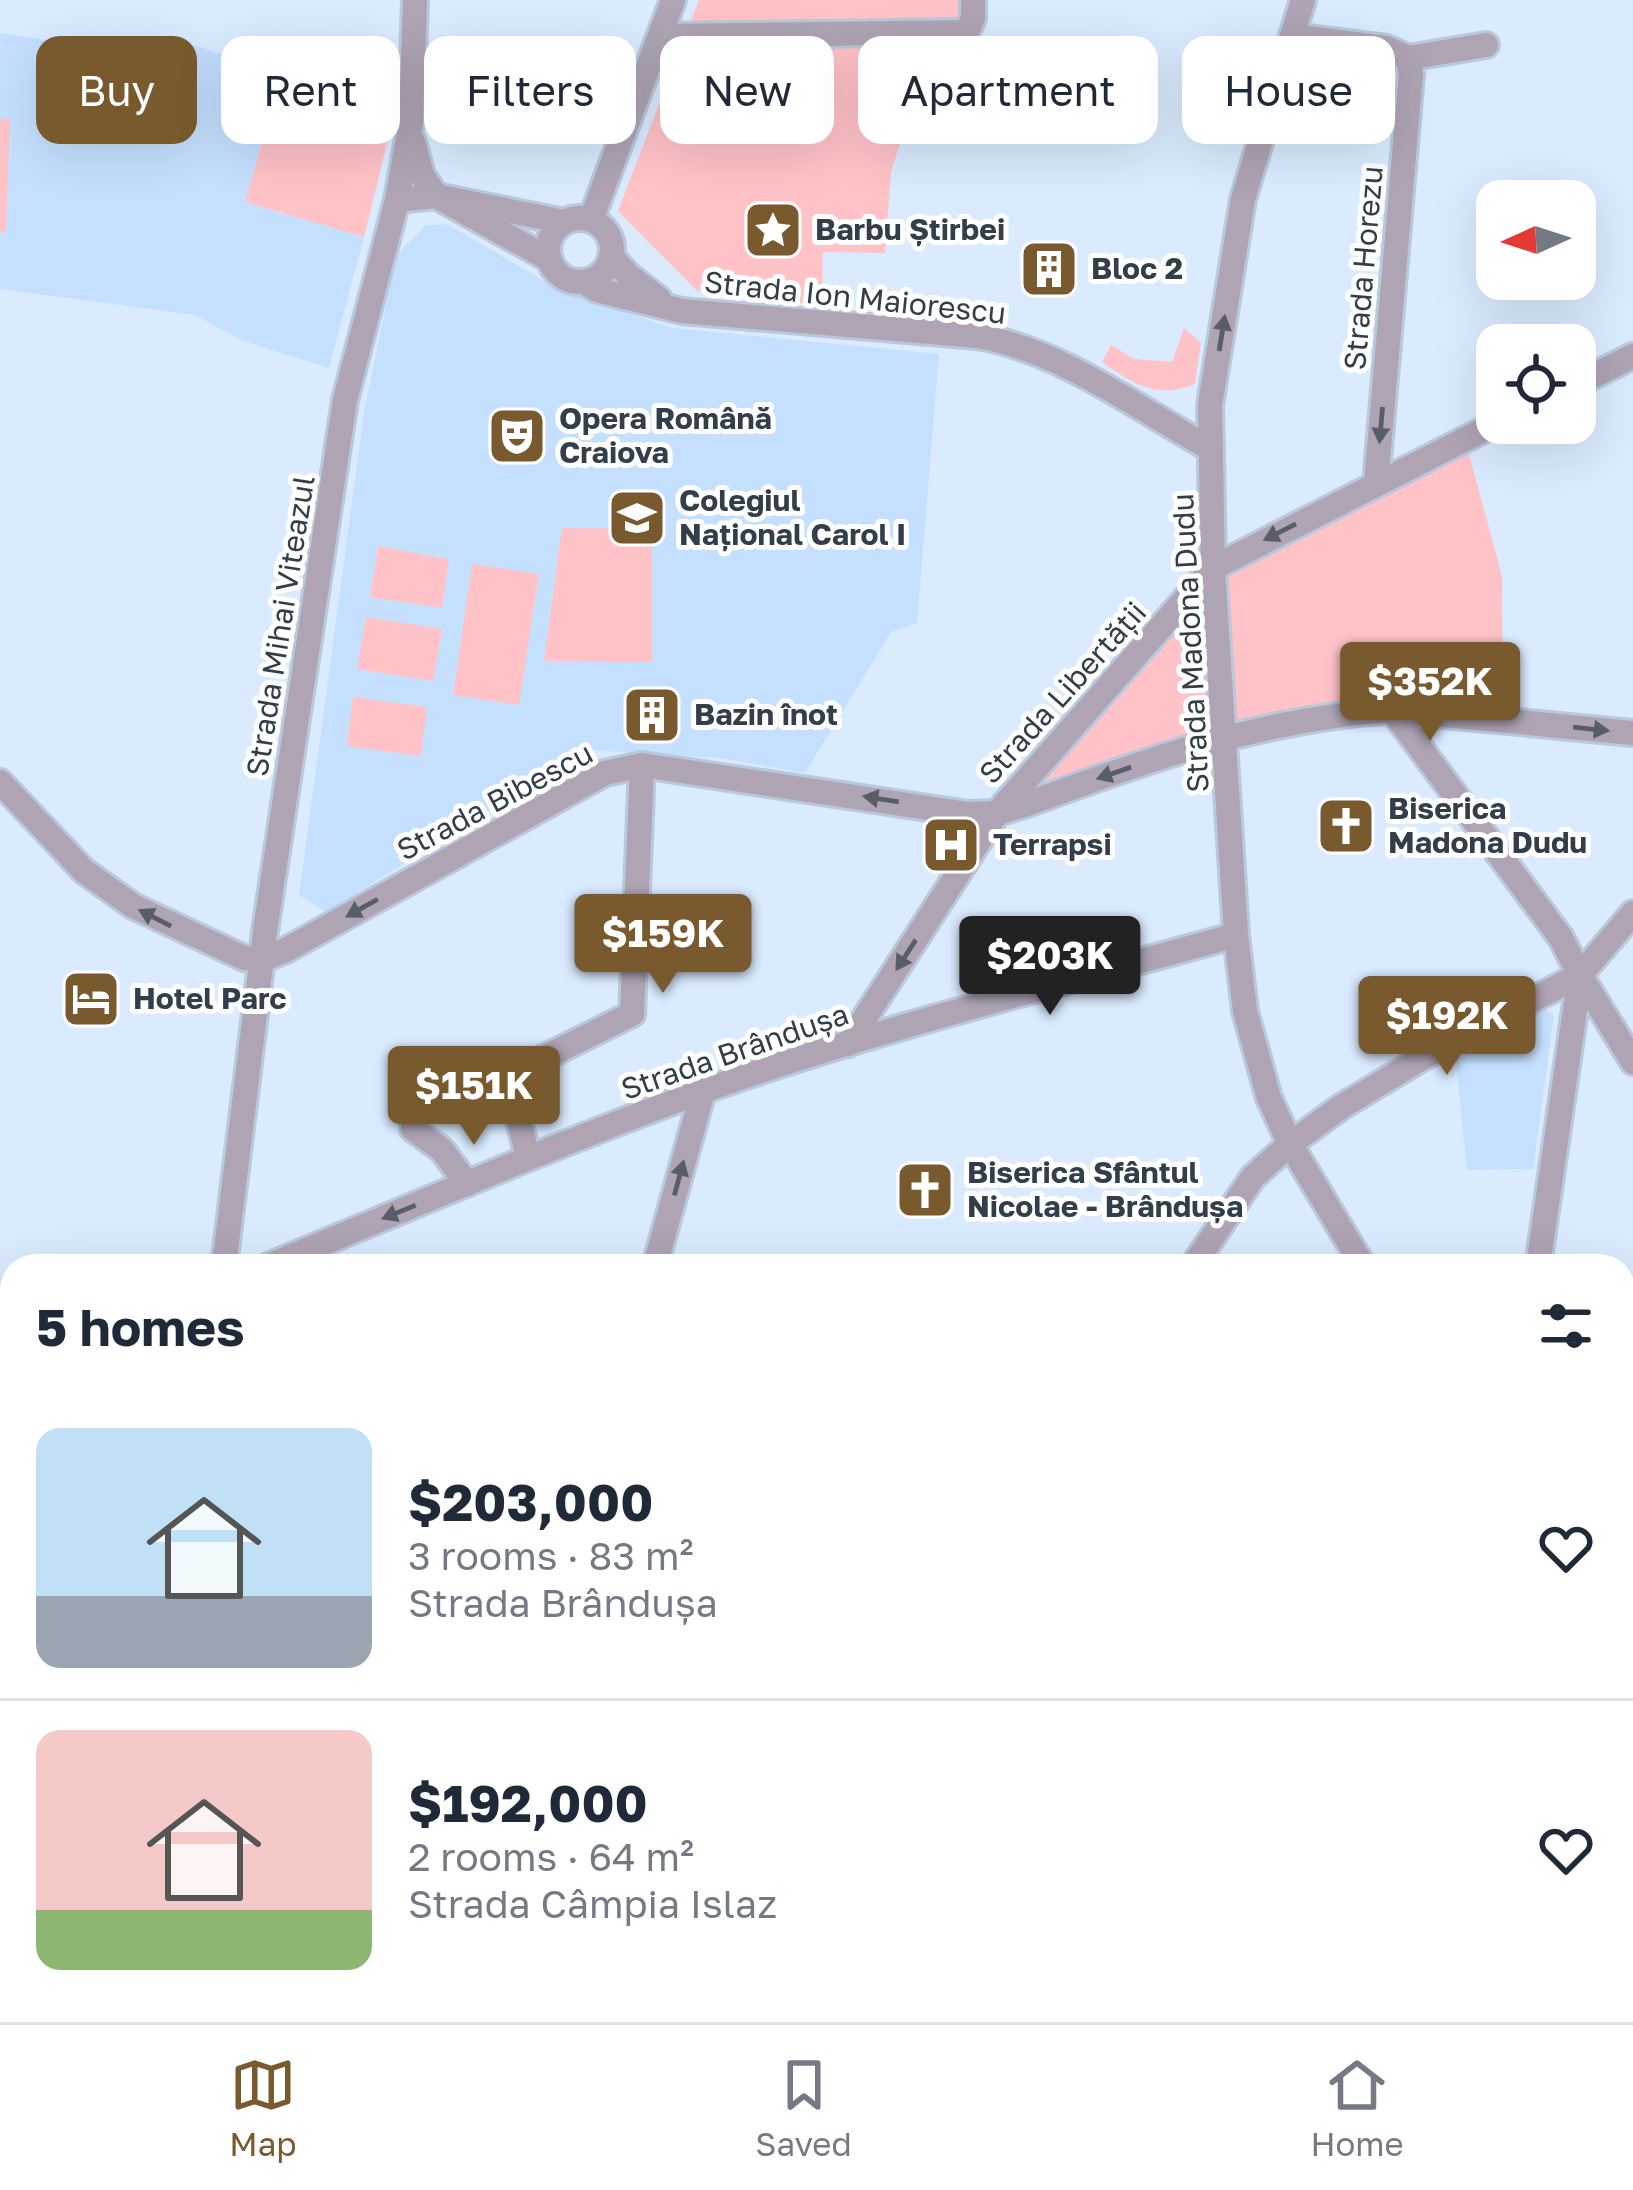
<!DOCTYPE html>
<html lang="en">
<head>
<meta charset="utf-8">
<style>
	body { margin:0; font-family:"Golos Text",sans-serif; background:#f6f6f7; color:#1f2937; height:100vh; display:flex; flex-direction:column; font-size:45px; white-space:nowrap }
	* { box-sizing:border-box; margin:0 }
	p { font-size:39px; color:#747a83 }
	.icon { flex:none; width:66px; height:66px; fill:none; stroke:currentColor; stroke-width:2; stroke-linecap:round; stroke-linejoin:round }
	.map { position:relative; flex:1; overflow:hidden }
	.sheet { position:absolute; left:0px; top:1254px; width:1635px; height:768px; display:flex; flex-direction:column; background:#fff; border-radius:36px 36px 0 0; box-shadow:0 12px 48px #0002 }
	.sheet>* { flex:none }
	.top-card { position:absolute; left:36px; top:36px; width:1563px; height:108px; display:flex; gap:24px }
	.needle { width:78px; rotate:267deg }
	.controls { position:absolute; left:1476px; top:180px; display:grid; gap:24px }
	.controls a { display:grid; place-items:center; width:120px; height:120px; border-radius:24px; background:#fff; box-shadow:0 12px 48px #0002; font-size:60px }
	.price { position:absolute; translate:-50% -102px; padding:0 27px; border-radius:12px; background:#79592e; color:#fff; font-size:39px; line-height:78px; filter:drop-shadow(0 3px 6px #0008) }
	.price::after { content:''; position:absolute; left:50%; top:72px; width:36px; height:27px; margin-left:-18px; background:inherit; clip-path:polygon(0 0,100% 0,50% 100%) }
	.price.current { background:#222; color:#fff }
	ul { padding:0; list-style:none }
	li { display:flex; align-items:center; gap:36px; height:300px; padding:0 36px }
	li+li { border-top:3px solid #e0e1e3 }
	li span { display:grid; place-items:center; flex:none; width:336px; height:240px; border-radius:24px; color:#555 }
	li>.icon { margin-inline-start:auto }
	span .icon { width:144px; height:144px; fill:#fffc; stroke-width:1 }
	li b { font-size:51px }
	h2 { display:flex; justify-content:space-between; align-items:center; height:144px; padding:0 36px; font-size:51px }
	.chip { padding:0 42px; border-radius:24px; background:#fff; box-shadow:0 12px 48px #0002; font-size:42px; line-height:108px }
	.chip.current { background:#79592e; color:#fff }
	.dock { display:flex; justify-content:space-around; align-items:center; height:168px; border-top:3px solid #e0e1e3; background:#fff; font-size:33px; color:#747a83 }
	.dock a { display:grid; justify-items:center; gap:6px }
	.dock .current { color:#79592e }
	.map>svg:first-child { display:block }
	.built { fill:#c5e0ff }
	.green { fill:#ffc2c7 }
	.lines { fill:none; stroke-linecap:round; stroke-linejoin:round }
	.minor-casing { stroke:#b9c8db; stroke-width:30 }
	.minor { stroke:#aea4b4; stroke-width:24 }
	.oneway { fill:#585d6a }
	.labels { text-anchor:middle; stroke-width:10; stroke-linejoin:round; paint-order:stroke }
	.poi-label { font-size:30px; font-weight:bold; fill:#333e4b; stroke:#fff; text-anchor:start }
	.street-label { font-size:30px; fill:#333e4b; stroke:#fff }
</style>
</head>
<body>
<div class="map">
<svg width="1633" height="2022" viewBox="0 0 1633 2022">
	<rect width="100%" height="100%" fill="#daebff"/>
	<!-- built -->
	<g class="built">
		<polygon points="0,33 184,61 189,44 282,72 245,202 364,237 329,368 243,341 195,315 0,289"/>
		<polygon points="447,224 560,290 672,328 939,354 917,623 891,632 805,773 720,758 587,750 326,912 299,895 364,413 396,255 426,225"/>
		<polygon points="1543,1008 1554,1015 1533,1169 1467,1170 1455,1052"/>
		<polygon points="236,2010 877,2010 870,2022 234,2022"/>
	</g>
	<!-- green -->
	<g class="green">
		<polygon points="699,0 958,0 958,46 979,61 901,140 891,172 885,253 823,252 822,305 697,291 618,211"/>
		<polygon points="278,87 393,119 364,237 245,202"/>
		<polygon points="0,119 10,119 6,233 0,232"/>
		<path d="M1184,328l17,15 -6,41c-37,16 -64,-1 -93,-22l9,-17 23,14 38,3z"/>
		<polygon points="1465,439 1502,576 1503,721 1392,708 1015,804 1190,593"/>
		<polygon points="562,528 652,528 652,662 544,661"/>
		<polygon points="378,546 449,559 442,608 370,597"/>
		<polygon points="472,564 539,574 519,705 453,695"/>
		<polygon points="366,617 442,629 433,681 357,669"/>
		<polygon points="353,697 427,707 421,756 347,746"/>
		<polygon points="0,1362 12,1368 12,1799 0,1804"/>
	</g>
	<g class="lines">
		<!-- minor casing -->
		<g class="minor-casing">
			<g id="minor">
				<polyline points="1303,0 1243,199 1210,405 1213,568 1236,935 1245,1011 1269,1098 1290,1144 1363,1266"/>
				<polyline points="660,36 967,32 973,18 973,0"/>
				<polyline points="1292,36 1386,48 1408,58 1486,45"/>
				<polyline points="413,142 422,175 436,196 549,259"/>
				<polyline points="397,200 436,196 564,222"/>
				<circle cx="580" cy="250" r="32"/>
				<polyline points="591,220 673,0"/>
				<polyline points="611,256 628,275 659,299"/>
				<path d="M584,282l13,8 85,21 295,25c84,14 160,72 234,113"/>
				<polyline points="1575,385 1633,356"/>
				<polyline points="1376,483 1411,74 1408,58"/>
				<polyline points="1392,710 1561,938 1580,975 1538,1266"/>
				<path d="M0,782l84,89 49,35 111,52 19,1 23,-9 319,-177 37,-8 326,49 29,-1 27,-8c124,-45 235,-86 368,-95l241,23"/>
				<polyline points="1580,975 1633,1062"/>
				<polyline points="848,1044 997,813 1213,568 1497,423"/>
				<polyline points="413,1108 413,1129 442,1150 467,1184"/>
				<polyline points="528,1157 511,1089 515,1072 632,1014 642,765"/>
				<polyline points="224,1266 266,924 345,400 397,200 411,122 415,0"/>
				<path d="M268,1266c143,-59 286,-121 432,-174 175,-63 357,-107 536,-157"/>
				<polyline points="655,1266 703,1091"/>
				<polyline points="1193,1266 1253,1177 1290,1144 1341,1107 1434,1051 1580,975 1633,913"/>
				<polyline points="1623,1607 1633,1610"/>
				<polyline points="0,1828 12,1824"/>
				<polyline points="1623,2001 1629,2022"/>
				<polyline points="1056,2010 1060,2022"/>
				<polyline points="1345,2010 1349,2022"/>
				<polyline points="884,2022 890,2010"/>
				<polyline points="1307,2022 1309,2010"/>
			</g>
		</g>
		<!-- minor -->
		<use href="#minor" class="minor"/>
	</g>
	<!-- one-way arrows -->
	<defs><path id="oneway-solid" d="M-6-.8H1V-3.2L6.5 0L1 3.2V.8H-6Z" transform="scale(3)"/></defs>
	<g class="oneway">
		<use href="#oneway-solid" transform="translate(1222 333) rotate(-81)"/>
		<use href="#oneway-solid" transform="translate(1381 425) rotate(95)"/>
		<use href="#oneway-solid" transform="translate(1280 532) rotate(153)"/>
		<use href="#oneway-solid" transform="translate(1591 729) rotate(6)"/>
		<use href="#oneway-solid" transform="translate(1114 773) rotate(161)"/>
		<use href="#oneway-solid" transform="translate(881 799) rotate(-171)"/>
		<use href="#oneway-solid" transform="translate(362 908) rotate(151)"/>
		<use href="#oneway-solid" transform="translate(155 918) rotate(-153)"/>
		<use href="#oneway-solid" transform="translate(906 955) rotate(123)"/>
		<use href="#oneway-solid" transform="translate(679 1178) rotate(-75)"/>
		<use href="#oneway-solid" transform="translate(399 1212) rotate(158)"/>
	</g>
	<!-- icons -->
	<defs>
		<g id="sight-square" transform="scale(3)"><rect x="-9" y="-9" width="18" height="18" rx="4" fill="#79592e" stroke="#fff"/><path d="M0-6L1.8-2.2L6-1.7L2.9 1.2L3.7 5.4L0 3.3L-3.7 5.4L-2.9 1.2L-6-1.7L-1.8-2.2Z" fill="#fff"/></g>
		<g id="building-square" transform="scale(3)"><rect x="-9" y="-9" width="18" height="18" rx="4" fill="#79592e" stroke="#fff"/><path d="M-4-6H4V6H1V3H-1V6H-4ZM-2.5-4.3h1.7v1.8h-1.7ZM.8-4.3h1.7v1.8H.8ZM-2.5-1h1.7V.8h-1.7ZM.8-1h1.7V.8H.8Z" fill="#fff"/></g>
		<g id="theatre-square" transform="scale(3)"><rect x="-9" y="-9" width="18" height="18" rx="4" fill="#79592e" stroke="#fff"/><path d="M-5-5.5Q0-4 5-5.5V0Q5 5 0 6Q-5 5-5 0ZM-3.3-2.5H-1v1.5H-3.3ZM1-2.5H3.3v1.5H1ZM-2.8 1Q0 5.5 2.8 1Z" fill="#fff"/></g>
		<g id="school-square" transform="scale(3)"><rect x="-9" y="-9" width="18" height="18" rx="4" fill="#79592e" stroke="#fff"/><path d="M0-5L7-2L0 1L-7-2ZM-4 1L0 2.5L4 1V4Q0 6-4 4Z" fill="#fff"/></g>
		<g id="church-square" transform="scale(3)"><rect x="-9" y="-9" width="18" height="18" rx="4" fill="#79592e" stroke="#fff"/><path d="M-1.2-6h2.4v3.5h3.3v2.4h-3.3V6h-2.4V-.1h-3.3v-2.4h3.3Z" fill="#fff"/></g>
		<g id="hospital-square" transform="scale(3)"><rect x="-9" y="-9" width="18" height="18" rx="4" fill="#79592e" stroke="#fff"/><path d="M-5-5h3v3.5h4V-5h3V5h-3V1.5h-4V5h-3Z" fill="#fff"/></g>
		<g id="hotel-square" transform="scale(3)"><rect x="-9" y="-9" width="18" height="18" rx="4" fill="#79592e" stroke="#fff"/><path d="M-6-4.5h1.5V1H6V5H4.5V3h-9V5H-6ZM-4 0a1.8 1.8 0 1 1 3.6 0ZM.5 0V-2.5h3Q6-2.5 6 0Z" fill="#fff"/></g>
	</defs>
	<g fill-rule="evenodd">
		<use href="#sight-square" x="773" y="230"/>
		<use href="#building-square" x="1049" y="269"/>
		<use href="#theatre-square" x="517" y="436"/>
		<use href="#school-square" x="637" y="518"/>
		<use href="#building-square" x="652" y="715"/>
		<use href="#church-square" x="1346" y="826"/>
		<use href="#hospital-square" x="951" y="845"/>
		<use href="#hotel-square" x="91" y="999"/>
		<use href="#church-square" x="925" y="1190"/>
	</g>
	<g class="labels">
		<!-- poi labels -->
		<g class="poi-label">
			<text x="815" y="240">Barbu Știrbei</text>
			<text x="1091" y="279">Bloc 2</text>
			<text x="559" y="429">Opera Română<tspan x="559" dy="34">Craiova</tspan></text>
			<text x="679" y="511">Colegiul<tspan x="679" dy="34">Național Carol I</tspan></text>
			<text x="694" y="725">Bazin înot</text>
			<text x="1388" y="819">Biserica<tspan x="1388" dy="34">Madona Dudu</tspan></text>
			<text x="993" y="855">Terrapsi</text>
			<text x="133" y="1009">Hotel Parc</text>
			<text x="967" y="1183">Biserica Sfântul<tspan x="967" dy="34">Nicolae - Brândușa</tspan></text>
		</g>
		<!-- street labels -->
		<g class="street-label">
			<text transform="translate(1364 268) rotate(-85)" y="10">Strada Horezu</text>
			<text transform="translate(855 298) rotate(6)" y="10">Strada Ion Maiorescu</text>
			<text transform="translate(281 626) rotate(-81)" y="10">Strada Mihai Viteazul</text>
			<text transform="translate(1191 643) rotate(-93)" y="10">Strada Madona Dudu</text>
			<text transform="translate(1063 693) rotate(-48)" y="10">Strada Libertății</text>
			<text transform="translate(495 802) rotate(-28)" y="10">Strada Bibescu</text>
			<text transform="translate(735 1052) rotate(-19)" y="10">Strada Brândușa</text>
		</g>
	</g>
</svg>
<div class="controls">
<a><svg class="needle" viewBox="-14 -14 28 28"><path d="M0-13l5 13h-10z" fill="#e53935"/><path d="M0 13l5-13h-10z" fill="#747a83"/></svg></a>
<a><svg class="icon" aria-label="locate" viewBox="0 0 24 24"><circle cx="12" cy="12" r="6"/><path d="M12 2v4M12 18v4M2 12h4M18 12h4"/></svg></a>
</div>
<b class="price" style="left:1430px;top:744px">$352K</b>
<b class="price" style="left:663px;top:996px">$159K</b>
<b class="price current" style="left:1050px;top:1018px">$203K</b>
<b class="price" style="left:1447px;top:1078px">$192K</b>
<b class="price" style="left:474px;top:1148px">$151K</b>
<div class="top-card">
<a class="chip current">Buy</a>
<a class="chip">Rent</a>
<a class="chip">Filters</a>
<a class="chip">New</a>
<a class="chip">Apartment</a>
<a class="chip">House</a>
</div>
<section class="sheet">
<h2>5 homes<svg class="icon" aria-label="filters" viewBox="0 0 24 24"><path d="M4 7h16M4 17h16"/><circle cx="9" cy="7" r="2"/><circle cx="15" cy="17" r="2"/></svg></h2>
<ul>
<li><span style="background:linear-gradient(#bfe0f5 70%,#9aa5b1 0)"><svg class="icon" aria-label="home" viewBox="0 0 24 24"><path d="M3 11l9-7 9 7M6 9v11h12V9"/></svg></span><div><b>$203,000</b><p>3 rooms · 83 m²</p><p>Strada Brândușa</p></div><svg class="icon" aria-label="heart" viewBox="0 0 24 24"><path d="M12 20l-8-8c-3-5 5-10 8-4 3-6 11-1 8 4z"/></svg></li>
<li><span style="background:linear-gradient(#f6c9c9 75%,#8fb573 0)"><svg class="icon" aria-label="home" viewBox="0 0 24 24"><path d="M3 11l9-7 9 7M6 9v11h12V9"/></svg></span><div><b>$192,000</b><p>2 rooms · 64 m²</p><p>Strada Câmpia Islaz</p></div><svg class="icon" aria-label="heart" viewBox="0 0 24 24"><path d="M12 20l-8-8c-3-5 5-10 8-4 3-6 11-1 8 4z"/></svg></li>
</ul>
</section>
</div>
<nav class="dock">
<a class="current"><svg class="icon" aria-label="map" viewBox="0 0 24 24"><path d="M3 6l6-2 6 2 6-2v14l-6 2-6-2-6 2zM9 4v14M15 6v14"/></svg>Map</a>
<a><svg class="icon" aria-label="saved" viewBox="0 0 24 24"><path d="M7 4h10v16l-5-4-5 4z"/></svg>Saved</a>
<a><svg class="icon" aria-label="home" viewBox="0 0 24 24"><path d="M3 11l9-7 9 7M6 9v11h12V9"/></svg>Home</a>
</nav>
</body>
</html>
